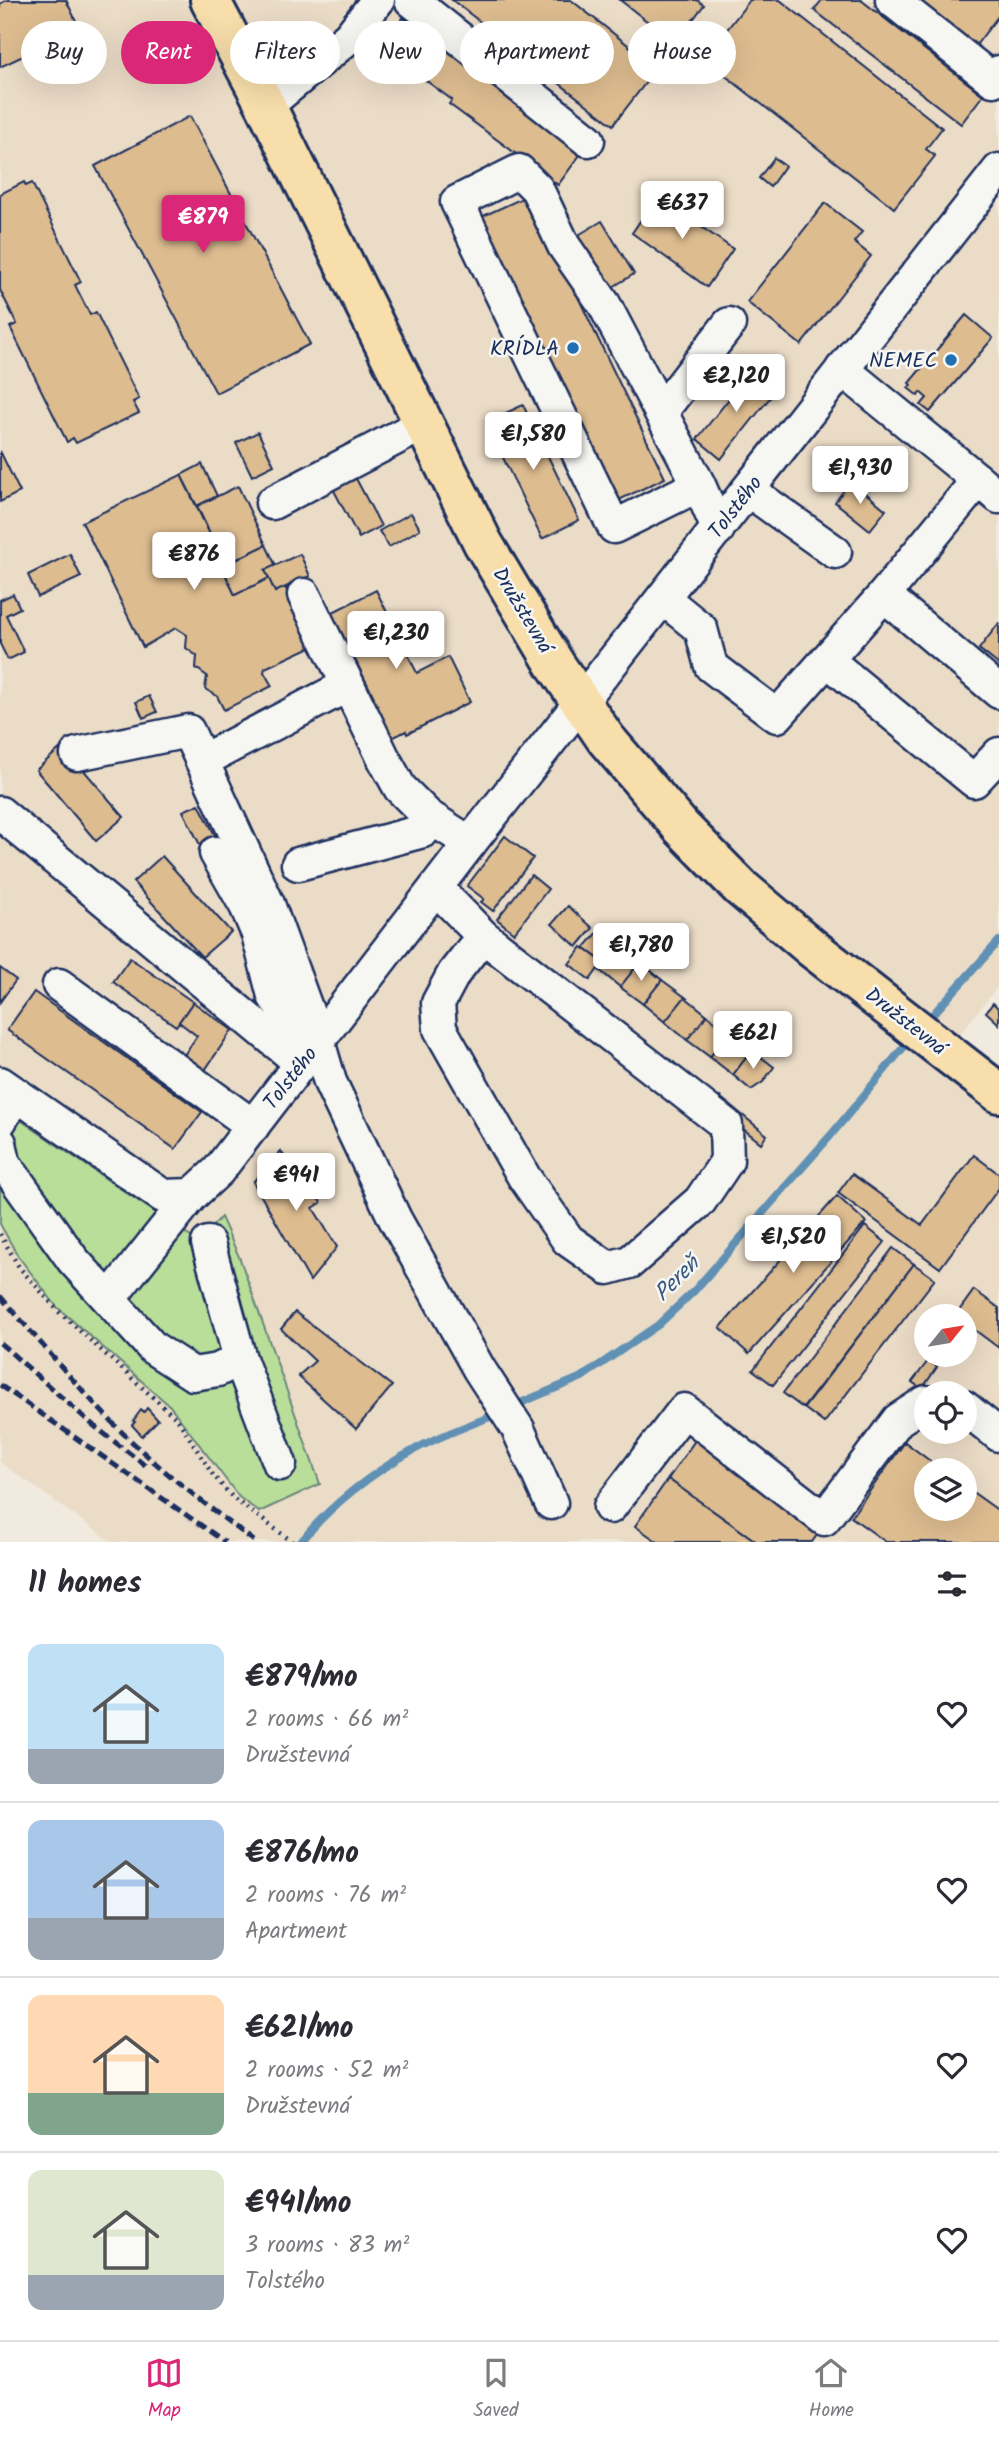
<!DOCTYPE html>
<html lang="en">
<head>
<meta charset="utf-8">
<style>
	body { margin:0; font-family:Kalam,sans-serif; background:#f2f2f3; color:#2b2b33; height:100vh; display:flex; flex-direction:column; font-size:26px; white-space:nowrap }
	* { box-sizing:border-box; margin:0 }
	p { font-size:23px; color:#7c7c81 }
	.icon { flex:none; width:38px; height:38px; fill:none; stroke:currentColor; stroke-width:2; stroke-linecap:round; stroke-linejoin:round }
	.map { position:relative; height:1542px; overflow:hidden }
	.sheet { display:flex; flex-direction:column; background:#fff; flex:1 }
	.sheet>* { flex:none }
	.top-card { position:absolute; left:21px; top:21px; width:957px; height:63px; display:flex; gap:14px }
	.needle { width:46px; rotate:60deg }
	.buttons { position:absolute; left:914px; top:1304px; display:grid; gap:14px }
	.buttons a { display:grid; place-items:center; width:63px; height:63px; border-radius:50%; background:#fff; box-shadow:0 7px 28px #0002; font-size:35px }
	.price { position:absolute; translate:-50% -60px; padding:0 16px; border-radius:7px; background:#fff; color:#222; font-size:23px; line-height:46px; filter:drop-shadow(0 2px 4px #0008) }
	.price::after { content:''; position:absolute; left:50%; top:42px; width:21px; height:16px; margin-left:-10px; background:inherit; clip-path:polygon(0 0,100% 0,50% 100%) }
	.price.selected { background:#db2777; color:#fff }
	ul { padding:0; list-style:none }
	li { display:flex; align-items:center; gap:21px; height:175px; padding:0 28px }
	li+li { border-top:2px solid #e1e1e2 }
	li span { display:grid; place-items:center; flex:none; width:196px; height:140px; border-radius:14px; color:#555 }
	li>.icon { margin-inline-start:auto }
	span .icon { width:84px; height:84px; fill:#fffc; stroke-width:1 }
	li b { font-size:30px }
	h2 { display:flex; justify-content:space-between; align-items:center; height:84px; padding:0 28px; font-size:30px }
	.chip { padding:0 24px; border-radius:32px; background:#fff; box-shadow:0 7px 28px #0002; font-size:24px; line-height:63px }
	.chip.selected { background:#db2777; color:#fff }
	.dock { display:flex; justify-content:space-around; align-items:center; height:98px; border-top:2px solid #e1e1e2; background:#fff; font-size:19px; color:#7c7c81 }
	.dock a { display:grid; justify-items:center; gap:4px }
	.dock .selected { color:#db2777 }
	.map>svg:first-child { display:block }
	.built { fill:#ebdcc7; fill-rule:evenodd }
	.green { fill:#b9de99; stroke:#6a867c; stroke-width:2 }
	.lines { fill:none; stroke-linecap:round; stroke-linejoin:round }
	.stream { stroke:#6091b5; stroke-width:8 }
	.building { fill:#ddbc90; stroke:#1b2f5e; stroke-width:2 }
	.minor-casing { stroke:#1b2f5e; stroke-width:37 }
	.major-casing { stroke:#1b2f5e; stroke-width:44 }
	.path { stroke:#1b2f5e; stroke-width:4.5; stroke-dasharray:2 5; stroke-linecap:butt }
	.minor { stroke:#f6f6f2; stroke-width:32 }
	.major { stroke:#f8deab; stroke-width:38 }
	.rail { stroke:#1b2f5e; stroke-width:5; stroke-dasharray:10 5; stroke-linecap:butt }
	.poi-dot { fill:#1f6fb2; stroke:#f6f6f2; stroke-width:2.5 }
	.labels { text-anchor:middle; stroke-width:5; stroke-linejoin:round; paint-order:stroke }
	.poi-label { font-size:21px; fill:#1b2f5e; stroke:#f6f6f2; text-anchor:end }
	.street-label { font-size:21px; fill:#1b2f5e; stroke:#f6f6f2 }
	.water-label { font-size:23px; font-style:italic; fill:#385882; stroke:#f6f6f2 }
</style>
</head>
<body>
<div class="map">
<svg width="999" height="1542" viewBox="0 0 999 1542">
	<rect width="100%" height="100%" fill="#f1eade"/>
	<filter id="ink" filterUnits="userSpaceOnUse"><feTurbulence type="fractalNoise" baseFrequency=".0143" numOctaves="2"/><feDisplacementMap in="SourceGraphic" scale="14" xChannelSelector="R" yChannelSelector="G"/><feConvolveMatrix kernelMatrix="1 2 1 2 8 2 1 2 1" color-interpolation-filters="sRGB"/></filter>
	<g filter="url(#ink)">
		<!-- built -->
		<path class="built" d="M0,0h999v985l-43,54 43,32v471h-887l-112,-80zM926,1316h38v38h-38zM926,1393h38v39h-38zM926,1470h38v38h-38z"/>
		<!-- green -->
		<polygon class="green" points="0,1106 198,1242 221,1217 240,1259 320,1484 259,1512 239,1497 170,1406 57,1307 18,1256 0,1224"/>
		<g class="lines">
			<!-- stream -->
			<g class="stream">
				<polyline points="926,1022 999,941"/>
				<polyline points="511,1407 582,1377 658,1325 694,1291 831,1135 912,1037"/>
				<path d="M301,1542c29,-37 72,-70 113,-92 27,-15 57,-25 85,-37"/>
			</g>
		</g>
		<!-- building -->
		<g class="building">
			<polygon points="7,0 66,0 80,29 0,67 0,4"/>
			<polygon points="452,0 571,0 657,68 613,125"/>
			<polygon points="620,0 697,0 704,5 675,43"/>
			<polygon points="750,0 780,0 942,128 926,149 935,156 894,208 704,59"/>
			<polygon points="822,0 861,0 983,95 961,124 814,10"/>
			<polygon points="911,0 999,0 999,15 973,49"/>
			<polygon points="403,18 474,70 477,66 585,148 558,185 449,104 452,100 381,47"/>
			<polygon points="190,116 310,344 216,393 95,166"/>
			<polygon points="774,158 785,166 770,187 759,178"/>
			<polygon points="24,182 26,186 32,183 81,282 75,285 90,315 96,312 139,399 133,402 139,413 76,443 73,438 67,442 10,327 17,324 0,290 0,194"/>
			<polygon points="529,195 665,478 617,501 481,217"/>
			<polygon points="657,196 733,249 707,287 632,233"/>
			<polygon points="825,203 862,232 854,242 871,256 801,345 747,302"/>
			<polygon points="602,221 634,274 603,293 570,240"/>
			<polygon points="966,315 993,338 930,412 921,405 927,398 920,392 918,396 908,388 911,385 909,383"/>
			<polygon points="752,370 776,390 721,459 697,439"/>
			<polygon points="523,405 579,520 542,539 486,422"/>
			<polygon points="258,432 274,465 252,476 236,443"/>
			<polygon points="0,451 20,492 0,502"/>
			<polygon points="202,464 217,496 197,506 181,475"/>
			<polygon points="352,471 381,526 359,538 330,483"/>
			<polygon points="181,475 225,565 222,567 235,595 269,578 275,592 285,587 315,645 265,668 264,672 272,686 224,710 217,696 205,689 207,676 196,668 197,656 186,648 187,635 176,628 143,647 82,522"/>
			<polygon points="851,481 886,510 870,530 835,502"/>
			<polygon points="238,486 266,545 225,565 197,506"/>
			<polygon points="411,513 420,529 389,547 379,531"/>
			<polygon points="266,545 276,566 265,570 269,578 235,595 222,567"/>
			<polygon points="70,554 81,577 38,597 28,575"/>
			<polygon points="300,554 310,576 275,592 265,570"/>
			<polygon points="376,590 417,673 448,657 470,702 407,734 406,731 386,741 366,701 374,697 331,613"/>
			<polygon points="13,594 20,608 6,615 24,652 8,660 0,644 0,600"/>
			<polygon points="999,623 999,665 979,649"/>
			<polygon points="149,696 157,712 143,718 136,702"/>
			<polygon points="63,746 124,817 96,841 36,770"/>
			<polygon points="199,804 218,841 202,849 183,811"/>
			<polygon points="505,836 533,858 493,911 481,902 484,899 467,886"/>
			<polygon points="162,856 231,932 202,957 133,882"/>
			<polygon points="531,875 548,889 514,933 497,919"/>
			<polygon points="568,906 593,928 577,947 552,924"/>
			<polygon points="600,930 618,944 603,962 584,948"/>
			<polygon points="618,944 640,962 620,987 598,969"/>
			<polygon points="582,947 603,962 590,980 569,964"/>
			<polygon points="130,958 193,1002 176,1026 113,982"/>
			<polygon points="640,962 662,980 643,1004 620,987"/>
			<polygon points="0,968 16,980 0,1002"/>
			<polygon points="662,980 685,997 665,1022 643,1004"/>
			<polygon points="34,992 202,1112 175,1149 7,1030"/>
			<polygon points="685,997 707,1015 687,1040 665,1022"/>
			<polygon points="193,1002 232,1030 201,1076 180,1061 197,1036 179,1022"/>
			<polygon points="993,1003 999,1009 999,1024 986,1012"/>
			<polygon points="707,1015 729,1032 710,1057 687,1040"/>
			<polygon points="729,1032 752,1050 733,1075 710,1057"/>
			<polygon points="752,1050 774,1067 763,1082 751,1090 733,1075"/>
			<polygon points="720,1097 767,1135 761,1143 713,1105"/>
			<polygon points="281,1151 291,1168 299,1163 321,1203 313,1208 337,1247 310,1281 253,1182"/>
			<polygon points="974,1155 999,1174 999,1188 940,1268 838,1193 852,1174 922,1225"/>
			<polygon points="837,1196 866,1222 749,1354 720,1328"/>
			<polygon points="865,1226 885,1242 773,1385 753,1370"/>
			<polygon points="893,1248 914,1264 803,1408 783,1393"/>
			<polygon points="914,1264 935,1279 824,1423 804,1408"/>
			<polygon points="974,1290 999,1308 999,1348 964,1322 964,1316 956,1315"/>
			<polygon points="295,1312 392,1386 356,1429 298,1376 315,1361 281,1329"/>
			<polygon points="928,1361 937,1367 922,1389 912,1382"/>
			<polygon points="147,1408 158,1420 142,1436 132,1425 135,1422 133,1421 141,1410 144,1412"/>
			<polygon points="696,1439 822,1528 812,1542 757,1542 668,1479"/>
			<polygon points="905,1442 942,1470 926,1470 926,1508 964,1508 964,1486 999,1511 999,1542 886,1542 851,1517"/>
			<polygon points="668,1479 757,1542 658,1542 635,1526"/>
		</g>
		<g class="lines">
			<!-- minor casing -->
			<g class="minor-casing">
				<g id="minor">
					<polyline points="411,0 588,140"/>
					<polyline points="892,0 993,80 999,72"/>
					<polyline points="266,106 349,37 378,0"/>
					<polyline points="842,369 999,497"/>
					<polyline points="661,412 729,324"/>
					<polyline points="978,480 884,595 999,692"/>
					<polyline points="699,485 614,527 457,202 519,171 537,189 564,246 604,304 699,485 718,529"/>
					<polyline points="748,490 835,552"/>
					<polyline points="272,503 423,424"/>
					<polyline points="304,595 384,759 400,788 428,816 470,843"/>
					<polyline points="664,599 701,629 711,666 777,716 884,595"/>
					<polyline points="827,660 974,781 999,754"/>
					<polyline points="348,685 202,761 268,904 318,1041 330,1082 395,1219 479,1369 518,1429 551,1503"/>
					<polyline points="77,754 188,731 202,761"/>
					<polyline points="0,813 301,1063"/>
					<polyline points="216,853 246,906 258,934 274,996 294,1027 314,1039"/>
					<polyline points="298,864 423,831 428,816"/>
					<polyline points="436,888 483,936 726,1125 727,1161 700,1201 630,1262 608,1268 568,1240 524,1177 440,1029 438,1003 454,973 483,936"/>
					<polyline points="59,985 253,1126"/>
					<polyline points="0,1083 163,1196 192,1195 218,1171 470,843 999,170"/>
					<polyline points="0,1121 16,1094"/>
					<polyline points="0,1143 4,1163 73,1260 153,1348 193,1374 218,1370 240,1359 208,1243"/>
					<polyline points="109,1299 192,1195"/>
					<polyline points="240,1359 280,1464"/>
					<polyline points="964,1407 999,1435"/>
					<polyline points="610,1507 684,1410 824,1519 898,1420 926,1402"/>
				</g>
			</g>
			<!-- major casing -->
			<g class="major-casing">
				<polyline id="major" points="210,0 266,106 483,543 555,664 606,739 681,827 741,888 812,948 999,1093"/>
			</g>
			<!-- path -->
			<polyline class="path" points="0,1234 19,1267 59,1312 178,1420 213,1475 234,1499 293,1542"/>
			<!-- minor -->
			<use href="#minor" class="minor"/>
			<!-- major -->
			<use href="#major" class="major"/>
			<!-- rail -->
			<g class="rail">
				<path d="M0,1296c36,41 70,82 107,121 45,47 96,86 147,124"/>
				<polyline points="0,1343 93,1425 146,1466"/>
				<polyline points="0,1385 225,1542"/>
			</g>
		</g>
	</g>
	<!-- markers -->
	<g class="poi-dot">
		<circle cx="573" cy="348" r="7"/>
		<circle cx="951" cy="360" r="7"/>
	</g>
	<g class="labels">
		<!-- poi labels -->
		<g class="poi-label">
			<text x="559" y="355">KRÍDLA</text>
			<text x="937" y="367">NEMEC</text>
		</g>
		<!-- street labels -->
		<g class="street-label">
			<text transform="translate(735 507) rotate(-52)" y="7">Tolstého</text>
			<text transform="translate(523 610) rotate(59)" y="7">Družstevná</text>
			<text transform="translate(906 1021) rotate(38)" y="7">Družstevná</text>
			<text transform="translate(290 1078) rotate(-52)" y="7">Tolstého</text>
		</g>
		<!-- water labels -->
		<g class="water-label">
			<text transform="translate(676 1278) rotate(-45)" y="8">Pereň</text>
		</g>
	</g>
</svg>
<div class="buttons">
<a><svg class="needle" viewBox="-14 -14 28 28"><path d="M0-13l5 13h-10z" fill="#e53935"/><path d="M0 13l5-13h-10z" fill="#7c7c81"/></svg></a>
<a><svg class="icon" aria-label="locate" viewBox="0 0 24 24"><circle cx="12" cy="12" r="6"/><path d="M12 2v4M12 18v4M2 12h4M18 12h4"/></svg></a>
<a><svg class="icon" aria-label="layers" viewBox="0 0 24 24"><path d="M12 4l9 5-9 5-9-5zM3 14l9 5 9-5"/></svg></a>
</div>
<b class="price" style="left:682px;top:241px">€637</b>
<b class="price selected" style="left:203px;top:255px">€879</b>
<b class="price" style="left:736px;top:414px">€2,120</b>
<b class="price" style="left:533px;top:472px">€1,580</b>
<b class="price" style="left:860px;top:506px">€1,930</b>
<b class="price" style="left:194px;top:592px">€876</b>
<b class="price" style="left:396px;top:671px">€1,230</b>
<b class="price" style="left:641px;top:983px">€1,780</b>
<b class="price" style="left:753px;top:1071px">€621</b>
<b class="price" style="left:296px;top:1213px">€941</b>
<b class="price" style="left:793px;top:1275px">€1,520</b>
<div class="top-card">
<a class="chip">Buy</a>
<a class="chip selected">Rent</a>
<a class="chip">Filters</a>
<a class="chip">New</a>
<a class="chip">Apartment</a>
<a class="chip">House</a>
</div>
</div>
<section class="sheet">
<h2>11 homes<svg class="icon" aria-label="filters" viewBox="0 0 24 24"><path d="M4 7h16M4 17h16"/><circle cx="9" cy="7" r="2"/><circle cx="15" cy="17" r="2"/></svg></h2>
<ul>
<li><span style="background:linear-gradient(#bfe0f5 75%,#9aa5b1 0)"><svg class="icon" aria-label="home" viewBox="0 0 24 24"><path d="M3 11l9-7 9 7M6 9v11h12V9"/></svg></span><div><b>€879/mo</b><p>2 rooms · 66 m²</p><p>Družstevná</p></div><svg class="icon" aria-label="heart" viewBox="0 0 24 24"><path d="M12 20l-8-8c-3-5 5-10 8-4 3-6 11-1 8 4z"/></svg></li>
<li><span style="background:linear-gradient(#a9c7e8 70%,#9aa5b1 0)"><svg class="icon" aria-label="home" viewBox="0 0 24 24"><path d="M3 11l9-7 9 7M6 9v11h12V9"/></svg></span><div><b>€876/mo</b><p>2 rooms · 76 m²</p><p>Apartment</p></div><svg class="icon" aria-label="heart" viewBox="0 0 24 24"><path d="M12 20l-8-8c-3-5 5-10 8-4 3-6 11-1 8 4z"/></svg></li>
<li><span style="background:linear-gradient(#ffd9b3 70%,#7fa58c 0)"><svg class="icon" aria-label="home" viewBox="0 0 24 24"><path d="M3 11l9-7 9 7M6 9v11h12V9"/></svg></span><div><b>€621/mo</b><p>2 rooms · 52 m²</p><p>Družstevná</p></div><svg class="icon" aria-label="heart" viewBox="0 0 24 24"><path d="M12 20l-8-8c-3-5 5-10 8-4 3-6 11-1 8 4z"/></svg></li>
<li><span style="background:linear-gradient(#dfe7d0 75%,#9aa5b1 0)"><svg class="icon" aria-label="home" viewBox="0 0 24 24"><path d="M3 11l9-7 9 7M6 9v11h12V9"/></svg></span><div><b>€941/mo</b><p>3 rooms · 83 m²</p><p>Tolstého</p></div><svg class="icon" aria-label="heart" viewBox="0 0 24 24"><path d="M12 20l-8-8c-3-5 5-10 8-4 3-6 11-1 8 4z"/></svg></li>
</ul>
</section>
<nav class="dock">
<a class="selected"><svg class="icon" aria-label="map" viewBox="0 0 24 24"><path d="M3 6l6-2 6 2 6-2v14l-6 2-6-2-6 2zM9 4v14M15 6v14"/></svg>Map</a>
<a><svg class="icon" aria-label="saved" viewBox="0 0 24 24"><path d="M7 4h10v16l-5-4-5 4z"/></svg>Saved</a>
<a><svg class="icon" aria-label="home" viewBox="0 0 24 24"><path d="M3 11l9-7 9 7M6 9v11h12V9"/></svg>Home</a>
</nav>
</body>
</html>
